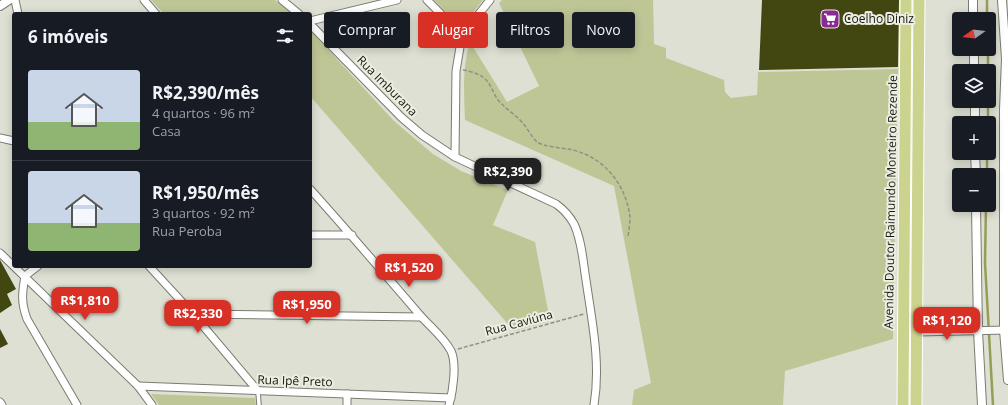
<!DOCTYPE html>
<html lang="pt">
<head>
<meta charset="utf-8">
<style>
	body { margin:0; font-family:"Open Sans",sans-serif; background:#20242c; color:#f1f3f6; height:100vh; display:flex; flex-direction:column; font-size:15px; white-space:nowrap }
	* { box-sizing:border-box; margin:0 }
	p { font-size:13px; color:#9ea1a6 }
	.icon { flex:none; width:22px; height:22px; fill:none; stroke:currentColor; stroke-width:2; stroke-linecap:round; stroke-linejoin:round }
	.map { position:relative; flex:1; overflow:hidden }
	.drawer { position:absolute; left:12px; top:12px; width:300px; height:256px; display:flex; flex-direction:column; background:#171b24; border-radius:4px; box-shadow:0 2px 10px #0003 }
	.drawer>* { flex:none }
	.guide { position:absolute; left:324px; top:12px; width:380px; height:36px; display:flex; gap:8px }
	.needle { width:26px; rotate:256deg }
	.tools { position:absolute; left:952px; top:12px; display:grid; gap:8px }
	.tools a { display:grid; place-items:center; width:44px; height:44px; border-radius:4px; background:#171b24; box-shadow:0 2px 10px #0003; font-size:20px }
	.price { position:absolute; translate:-50% -34px; padding:0 9px; border-radius:8px; background:#d93025; color:#fff; font-size:13px; line-height:26px; filter:drop-shadow(0 1px 2px #0008) }
	.price::after { content:''; position:absolute; left:50%; top:24px; width:12px; height:9px; margin-left:-6px; background:inherit; clip-path:polygon(0 0,100% 0,50% 100%) }
	.price.selected { background:#222; color:#fff }
	ul { padding:0; list-style:none }
	li { display:flex; align-items:center; gap:12px; height:100px; padding:0 16px }
	li+li { border-top:1px solid #363941 }
	li span { display:grid; place-items:center; flex:none; width:112px; height:80px; border-radius:4px; color:#555 }
	li>.icon { margin-inline-start:auto }
	span .icon { width:48px; height:48px; fill:#fffc; stroke-width:1 }
	li b { font-size:17px }
	h2 { display:flex; justify-content:space-between; align-items:center; height:48px; padding:0 16px; font-size:17px }
	.tag { padding:0 14px; border-radius:4px; background:#171b24; box-shadow:0 2px 10px #0003; font-size:14px; line-height:36px }
	.tag.selected { background:#d93025; color:#fff }
	.map>svg:first-child { display:block }
	.green { fill:#bfc696 }
	.lines { fill:none; stroke-linecap:round; stroke-linejoin:round }
	.stream { stroke:#959d57; stroke-width:2.5 }
	.building { fill:#424610 }
	.service-casing { stroke:#7b7c71; stroke-width:5.5 }
	.minor-casing { stroke:#7b7c71; stroke-width:9 }
	.tertiary-casing { stroke:#7b7c71; stroke-width:10 }
	.primary-casing { stroke:#fff; stroke-width:13 }
	.path { stroke:#8f9086; stroke-width:1.5; stroke-dasharray:4 2; stroke-linecap:butt }
	.service { stroke:#fff; stroke-width:3.5 }
	.minor { stroke:#fff; stroke-width:7 }
	.tertiary { stroke:#fff; stroke-width:8 }
	.primary { stroke:#ccd38e; stroke-width:11 }
	.labels { text-anchor:middle; stroke-width:4; stroke-linejoin:round; paint-order:stroke }
	.poi-label { font-size:12px; fill:#181814; stroke:#ebeee0; text-anchor:start }
	.street-label { font-size:12px; fill:#181814; stroke:#ebeee0 }
</style>
</head>
<body>
<div class="map">
<svg width="1008" height="405" viewBox="0 0 1008 405">
	<rect width="100%" height="100%" fill="#dee0d3"/>
	<!-- green -->
	<g class="green">
		<polygon points="151,0 275,0 293,14 164,14"/>
		<polygon points="434,0 483,0 461,27"/>
		<path d="M502,0h151l1,44 12,4v10l58,22 1,12 6,6 26,-3 1,-23 140,-3 -5,270 -108,32 -2,34h-151l2,-15 17,-7 -37,-197 -149,-66c-1,-26 -3,-53 5,-78l37,60 32,-16 -40,-83z"/>
		<polygon points="310,30 394,121 433,154 461,171 508,190 493,225 535,242 550,321 514,331 310,96"/>
		<polygon points="151,394 255,398 256,405 159,405"/>
	</g>
	<g class="lines">
		<!-- stream -->
		<g class="stream">
			<polyline points="987,0 987,19"/>
			<polyline points="988,49 988,71"/>
			<polyline points="988,123 988,101"/>
			<polyline points="987,175 987,153"/>
			<polyline points="986,205 985,263 993,405"/>
		</g>
	</g>
	<!-- building -->
	<g class="building">
		<polygon points="762,0 899,0 898,67 759,70"/>
		<polygon points="0,260 16,289 7,294 12,305 0,313"/>
		<polygon points="0,329 8,344 0,348"/>
	</g>
	<g class="lines">
		<!-- service casing -->
		<g class="service-casing">
			<polyline id="service" points="258,391 259,405"/>
		</g>
		<!-- minor casing -->
		<g class="minor-casing">
			<g id="minor">
				<polyline points="15,0 18,14"/>
				<polyline points="144,0 156,14"/>
				<polyline points="282,0 299,14"/>
				<polyline points="427,0 462,35"/>
				<path d="M490,0l-28,35 -6,36 -1,86 101,47c7,5 13,11 18,20 8,17 9,38 12,56 6,42 15,83 8,125"/>
				<polyline points="310,21 397,0"/>
				<polyline points="310,24 401,117 422,135 455,157"/>
				<polyline points="0,138 14,141"/>
				<path d="M310,189c37,41 73,83 109,125 10,12 24,22 32,37 6,13 2,40 -2,54"/>
				<polyline points="310,235 352,235"/>
				<polyline points="0,253 138,386 152,405"/>
				<path d="M38,266l-13,10c-3,17 -4,27 2,43l50,86"/>
				<polyline points="149,266 193,314 258,391"/>
				<polyline points="193,314 421,317"/>
				<polyline points="917,332 1008,330"/>
				<polyline points="138,386 451,398"/>
				<polyline points="0,402 2,405"/>
				<polyline points="347,405 347,394"/>
			</g>
		</g>
		<!-- tertiary casing -->
		<g class="tertiary-casing">
			<g id="tertiary">
				<polyline points="973,0 973,19"/>
				<polyline points="1002,0 1006,59 1004,109 1004,330 1008,380"/>
				<polyline points="0,6 9,0"/>
				<polyline points="974,49 974,71"/>
				<polyline points="975,101 975,123"/>
				<polyline points="975,153 976,175"/>
				<polyline points="976,205 978,331 982,405"/>
			</g>
		</g>
		<!-- primary casing -->
		<g class="primary-casing">
			<g id="primary">
				<polyline points="903,405 906,0"/>
				<polyline points="916,405 919,0"/>
			</g>
		</g>
		<!-- path -->
		<g class="path">
			<path d="M463,70c6,1 14,3 20,7 7,5 10,16 15,23 6,7 13,12 20,18 8,7 12,17 19,24 7,5 27,6 36,8 32,8 53,35 57,67 0,6 -1,13 -2,19"/>
			<polyline points="458,349 584,314"/>
		</g>
		<!-- service -->
		<use href="#service" class="service"/>
		<!-- minor -->
		<use href="#minor" class="minor"/>
		<!-- tertiary -->
		<use href="#tertiary" class="tertiary"/>
		<!-- primary -->
		<use href="#primary" class="primary"/>
	</g>
	<!-- icons -->
	<defs>
		<g id="supermarket-square" transform="scale(1)"><rect x="-9" y="-9" width="18" height="18" rx="4" fill="#8a2a93" stroke="#ebeee0"/><path d="M-6-5.5h2.5l.6 2H6L4.5 2H-2.5L-4.4-4H-6ZM-1.5 3.2a1.3 1.3 0 1 0 .1 0ZM3 3.2a1.3 1.3 0 1 0 .1 0Z" fill="#fff"/></g>
	</defs>
	<g fill-rule="evenodd">
		<use href="#supermarket-square" x="830" y="19"/>
	</g>
	<g class="labels">
		<!-- poi labels -->
		<g class="poi-label">
			<text x="844" y="23">Coelho Diniz</text>
		</g>
		<!-- street labels -->
		<g class="street-label">
			<text transform="translate(387 86) rotate(45)" y="4">Rua Imburana</text>
			<text transform="translate(891 202) rotate(-89)" y="4">Avenida Doutor Raimundo Monteiro Rezende</text>
			<text transform="translate(519 323) rotate(-15)" y="4">Rua Caviúna</text>
			<text transform="translate(295 381) rotate(2)" y="4">Rua Ipê Preto</text>
		</g>
	</g>
</svg>
<div class="tools">
<a><svg class="needle" viewBox="-14 -14 28 28"><path d="M0-13l5 13h-10z" fill="#e53935"/><path d="M0 13l5-13h-10z" fill="#9ea1a6"/></svg></a>
<a><svg class="icon" aria-label="layers" viewBox="0 0 24 24"><path d="M12 4l9 5-9 5-9-5zM3 14l9 5 9-5"/></svg></a>
<a>+</a>
<a>−</a>
</div>
<b class="price selected" style="left:508px;top:192px">R$2,390</b>
<b class="price" style="left:409px;top:288px">R$1,520</b>
<b class="price" style="left:85px;top:321px">R$1,810</b>
<b class="price" style="left:307px;top:325px">R$1,950</b>
<b class="price" style="left:198px;top:334px">R$2,330</b>
<b class="price" style="left:947px;top:341px">R$1,120</b>
<div class="guide">
<a class="tag">Comprar</a>
<a class="tag selected">Alugar</a>
<a class="tag">Filtros</a>
<a class="tag">Novo</a>
</div>
<section class="drawer">
<h2>6 imóveis<svg class="icon" aria-label="filters" viewBox="0 0 24 24"><path d="M4 7h16M4 17h16"/><circle cx="9" cy="7" r="2"/><circle cx="15" cy="17" r="2"/></svg></h2>
<ul>
<li><span style="background:linear-gradient(#c9d6e8 65%,#8fb573 0)"><svg class="icon" aria-label="home" viewBox="0 0 24 24"><path d="M3 11l9-7 9 7M6 9v11h12V9"/></svg></span><div><b>R$2,390/mês</b><p>4 quartos · 96 m²</p><p>Casa</p></div></li>
<li><span style="background:linear-gradient(#c9d6e8 65%,#8fb573 0)"><svg class="icon" aria-label="home" viewBox="0 0 24 24"><path d="M3 11l9-7 9 7M6 9v11h12V9"/></svg></span><div><b>R$1,950/mês</b><p>3 quartos · 92 m²</p><p>Rua Peroba</p></div></li>
</ul>
</section>
</div>
</body>
</html>
